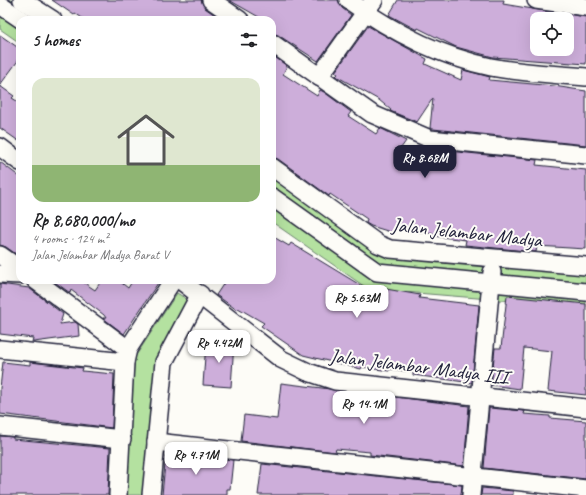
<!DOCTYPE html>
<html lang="en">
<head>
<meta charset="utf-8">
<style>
	body { margin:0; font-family:Caveat,sans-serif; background:#f2f2f2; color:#202124; height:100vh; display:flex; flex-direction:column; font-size:15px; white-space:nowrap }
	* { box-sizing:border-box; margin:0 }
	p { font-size:13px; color:#757577 }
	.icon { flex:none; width:22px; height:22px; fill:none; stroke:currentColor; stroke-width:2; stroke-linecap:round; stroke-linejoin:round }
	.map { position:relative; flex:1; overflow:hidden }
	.side { position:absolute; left:16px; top:16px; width:260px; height:268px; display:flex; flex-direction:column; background:#fff; border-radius:12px; box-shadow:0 4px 16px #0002 }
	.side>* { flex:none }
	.fabs { position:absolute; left:530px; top:12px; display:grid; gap:8px }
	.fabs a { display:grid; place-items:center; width:44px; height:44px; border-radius:8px; background:#fff; box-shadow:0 4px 16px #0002; font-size:20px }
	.price { position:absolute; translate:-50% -34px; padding:0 9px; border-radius:8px; background:#fff; color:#222; font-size:13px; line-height:26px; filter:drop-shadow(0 1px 2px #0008) }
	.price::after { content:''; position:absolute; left:50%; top:24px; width:12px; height:9px; margin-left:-6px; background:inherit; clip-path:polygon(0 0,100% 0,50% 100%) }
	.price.current { background:#22223b; color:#fff }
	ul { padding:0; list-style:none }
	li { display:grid; align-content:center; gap:8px; height:212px; padding:0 16px }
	li span { display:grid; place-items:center; height:124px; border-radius:12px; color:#555 }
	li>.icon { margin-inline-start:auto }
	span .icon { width:72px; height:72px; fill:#fffc; stroke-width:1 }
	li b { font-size:17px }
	h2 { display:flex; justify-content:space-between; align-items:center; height:48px; padding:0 16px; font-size:17px }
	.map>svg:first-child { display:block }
	.green { fill:#b4e1a0; stroke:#6b826e }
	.building { fill:#cdaeda; stroke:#22223b }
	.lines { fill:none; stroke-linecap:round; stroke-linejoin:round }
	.minor-casing { stroke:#22223b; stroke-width:20 }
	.minor { stroke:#fdfcf7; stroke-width:17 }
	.labels { text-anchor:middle; stroke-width:4; stroke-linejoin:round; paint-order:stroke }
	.street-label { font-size:20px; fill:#22223b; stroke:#fdfcf7 }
</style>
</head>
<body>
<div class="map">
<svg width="586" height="495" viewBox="0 0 586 495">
	<rect width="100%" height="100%" fill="#fdfcf7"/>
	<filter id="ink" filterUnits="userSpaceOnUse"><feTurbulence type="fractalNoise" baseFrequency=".025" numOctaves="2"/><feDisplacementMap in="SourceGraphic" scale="8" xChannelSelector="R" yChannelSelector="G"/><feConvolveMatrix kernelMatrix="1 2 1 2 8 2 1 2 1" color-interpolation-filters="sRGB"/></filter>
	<g filter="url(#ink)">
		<!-- green -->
		<g class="green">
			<polygon points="0,0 34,0 63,20 20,20 20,43 0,29"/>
			<polygon points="272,161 390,241 586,263 586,307 368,289 272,222"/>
			<polygon points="177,293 188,300 160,360 147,495 121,495 135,357"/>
		</g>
		<!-- building -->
		<g class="building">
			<polygon points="52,0 201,0 205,8 222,20 85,20 75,13 74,15"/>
			<polygon points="229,0 338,0 342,8 351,15 318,61 278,35 272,33 272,20 264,20"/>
			<polygon points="398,0 504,0 503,4 563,14 563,19 537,19 537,49 567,49 567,14 586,17 586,64 493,57 456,47 418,28 417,30 389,15"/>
			<polygon points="368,26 427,59 425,64 461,80 463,70 490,77 489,80 554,86 586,91 586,145 433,129 430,128 433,98 417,122 390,111 391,110 379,100 336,76 338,74 335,72"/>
			<polygon points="0,35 20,49 20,58 0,85"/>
			<polygon points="272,55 287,66 283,74 317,96 320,90 324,92 351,112 348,116 376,134 380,128 406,141 396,155 427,158 428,149 537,160 536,165 586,170 586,249 537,246 536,252 465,245 466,240 433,236 433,234 396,228 394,233 371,226 366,223 367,219 330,194 329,196 278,159 272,157"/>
			<polygon points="0,86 14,96 12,98 20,103 20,142 0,128"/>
			<polygon points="0,162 20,177 20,257 6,247 0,245"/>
			<polygon points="272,236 289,246 291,243 360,285 385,293 386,289 420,295 419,298 479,305 472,383 413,375 413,372 389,369 389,371 362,367 361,369 303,355 261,326 264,323 238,308 237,310 216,295 226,280 272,280"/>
			<polygon points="52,280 80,280 95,290 102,280 118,280 128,288 133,280 160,280 124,334 103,318 106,318 104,315 71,290 70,293"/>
			<polygon points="0,284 29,288 63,314 60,324 75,322 78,324 79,336 34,342 32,342 33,338 0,334"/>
			<polygon points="507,296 586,304 586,395 548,391 552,351 524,348 520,389 491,385 495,348 501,348"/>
			<polygon points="206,342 234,343 231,387 203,385"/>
			<polygon points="3,362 30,365 30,362 83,368 82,371 114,374 112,428 0,414 0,388"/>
			<polygon points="281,383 469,406 464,466 370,455 370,452 336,449 335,452 241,441 244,415 277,419"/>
			<polygon points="489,408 525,411 524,414 550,416 550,418 586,421 586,479 484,468"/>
			<polygon points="0,436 13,437 13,439 110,448 108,495 0,495"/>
			<polygon points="166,453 233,460 230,489 227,489 227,495 162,495"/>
			<polygon points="262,464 462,485 461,495 258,495"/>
			<polygon points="482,488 513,491 513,495 481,495"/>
		</g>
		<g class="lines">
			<!-- minor casing -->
			<g class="minor-casing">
				<g id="minor">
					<polyline points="22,0 53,20"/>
					<polyline points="211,0 240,20"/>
					<path d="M348,0c44,32 90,56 143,67 31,6 64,7 95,10"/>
					<polyline points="536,0 586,7"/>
					<polyline points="0,5 22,20"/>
					<polyline points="272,43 372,114 430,139 586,155"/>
					<polyline points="319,77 374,0"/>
					<polyline points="0,147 20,162"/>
					<polyline points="272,167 378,244 390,249 586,266"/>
					<polyline points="272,197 377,272 586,292"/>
					<polyline points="0,255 20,269"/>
					<polyline points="0,274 20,275"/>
					<polyline points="35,280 128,349"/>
					<polyline points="180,280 281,359 308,372 335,381 586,408"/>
					<polyline points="0,349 125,362"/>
					<polyline points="0,426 122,439"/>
					<polyline points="156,442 586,489"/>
					<polyline points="118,495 125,362 128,349 173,280"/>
					<polyline points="151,495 164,362 200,294"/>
					<polyline points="471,495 492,272"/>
				</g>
			</g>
			<!-- minor -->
			<use href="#minor" class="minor"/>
		</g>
	</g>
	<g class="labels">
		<!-- street labels -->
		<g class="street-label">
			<text transform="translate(467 232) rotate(6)" y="7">Jalan Jelambar Madya</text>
			<text transform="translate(419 366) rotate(7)" y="7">Jalan Jelambar Madya III</text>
		</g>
	</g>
</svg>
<div class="fabs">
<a><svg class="icon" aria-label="locate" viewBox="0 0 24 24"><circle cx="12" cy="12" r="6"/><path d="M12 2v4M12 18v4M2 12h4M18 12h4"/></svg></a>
</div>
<b class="price current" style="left:425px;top:179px">Rp 8.68M</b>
<b class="price" style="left:357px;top:319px">Rp 5.63M</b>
<b class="price" style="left:219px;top:364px">Rp 4.42M</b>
<b class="price" style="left:364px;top:425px">Rp 14.1M</b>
<b class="price" style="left:196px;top:476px">Rp 4.71M</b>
<section class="side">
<h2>5 homes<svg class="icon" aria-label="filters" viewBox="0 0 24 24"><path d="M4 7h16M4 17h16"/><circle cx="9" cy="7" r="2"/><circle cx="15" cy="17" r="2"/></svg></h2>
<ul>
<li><span style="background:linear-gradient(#dfe7d0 70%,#8fb573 0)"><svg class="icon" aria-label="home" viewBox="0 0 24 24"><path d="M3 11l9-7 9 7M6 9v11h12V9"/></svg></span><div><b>Rp 8,680,000/mo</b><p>4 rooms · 124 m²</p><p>Jalan Jelambar Madya Barat V</p></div></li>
</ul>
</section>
</div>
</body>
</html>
